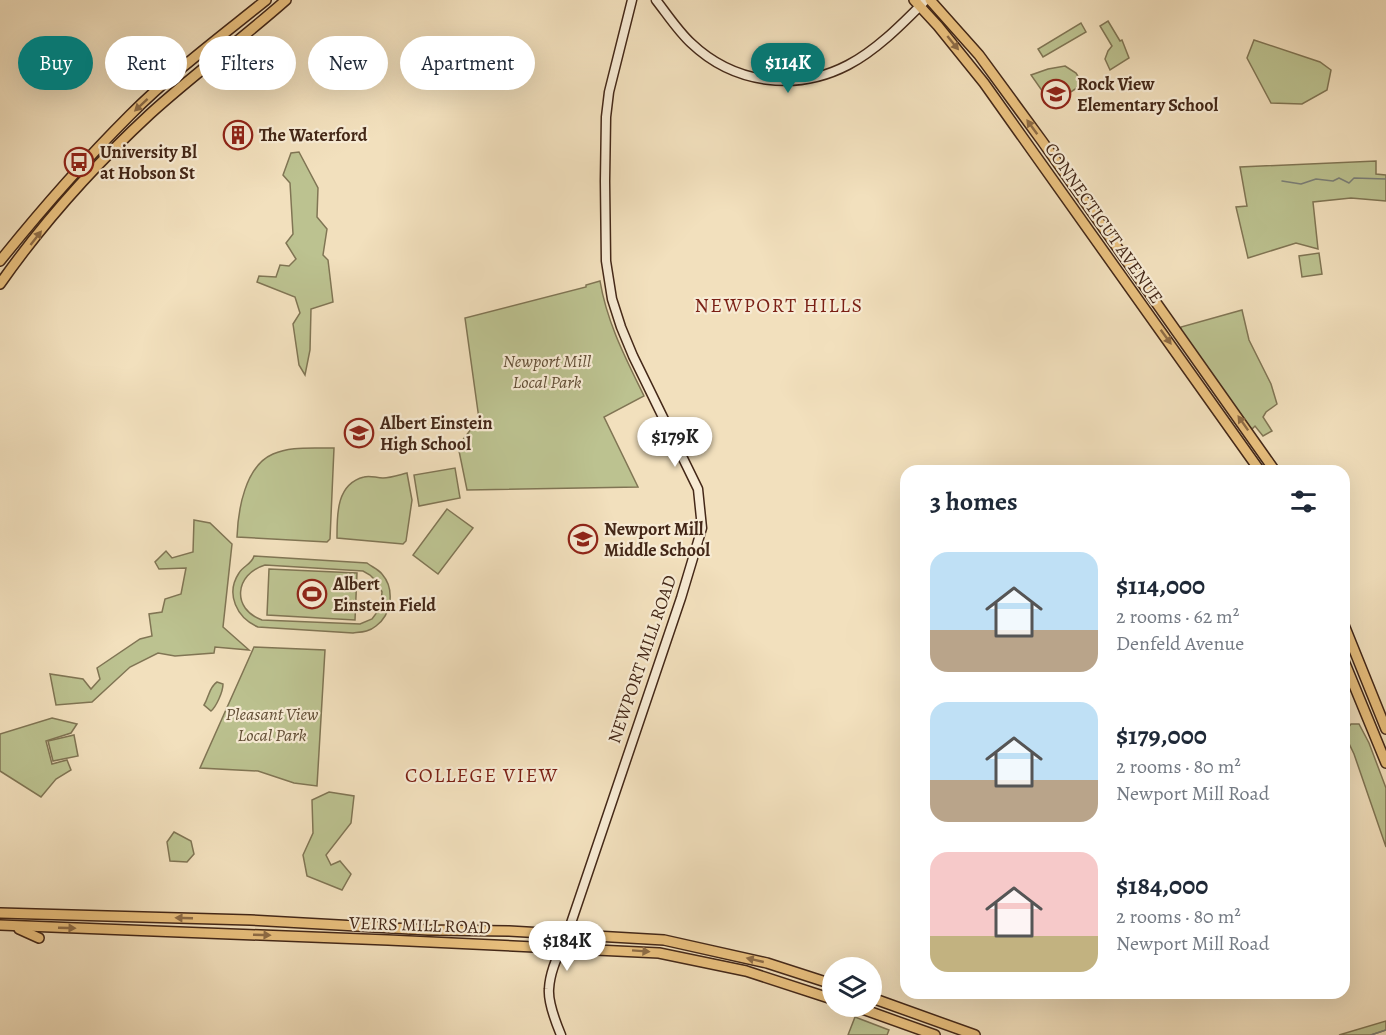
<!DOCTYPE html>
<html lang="en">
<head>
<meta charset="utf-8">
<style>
	body { margin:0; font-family:Alegreya,serif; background:#f2f2f3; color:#1f2937; height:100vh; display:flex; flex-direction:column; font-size:22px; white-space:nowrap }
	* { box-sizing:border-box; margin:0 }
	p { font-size:20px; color:#747a83 }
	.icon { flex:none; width:33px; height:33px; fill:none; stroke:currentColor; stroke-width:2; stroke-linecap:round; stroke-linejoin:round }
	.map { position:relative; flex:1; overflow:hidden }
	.drawer { position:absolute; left:900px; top:465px; width:450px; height:534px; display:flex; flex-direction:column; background:#fff; border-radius:18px; box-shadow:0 6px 24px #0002 }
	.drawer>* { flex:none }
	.guide { position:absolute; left:18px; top:36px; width:570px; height:54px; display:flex; gap:12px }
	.controls { position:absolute; left:822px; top:957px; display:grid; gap:12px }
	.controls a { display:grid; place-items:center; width:60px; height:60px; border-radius:50%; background:#fff; box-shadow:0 6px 24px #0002; font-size:30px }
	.price { position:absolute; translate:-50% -51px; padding:0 14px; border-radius:21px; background:#fff; color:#222; font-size:20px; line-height:39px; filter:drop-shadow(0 2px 3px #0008) }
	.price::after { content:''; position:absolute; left:50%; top:36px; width:18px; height:14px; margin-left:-9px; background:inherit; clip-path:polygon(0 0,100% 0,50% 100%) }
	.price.current { background:#0f766e; color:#fff }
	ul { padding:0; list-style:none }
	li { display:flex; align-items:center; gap:18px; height:150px; padding:0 30px }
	li span { display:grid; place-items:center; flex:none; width:168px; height:120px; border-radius:18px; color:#555 }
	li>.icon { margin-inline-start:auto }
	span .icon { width:72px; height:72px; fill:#fffc; stroke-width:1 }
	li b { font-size:26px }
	h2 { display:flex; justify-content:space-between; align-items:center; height:72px; padding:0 30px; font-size:26px }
	.tag { padding:0 21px; border-radius:27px; background:#fff; box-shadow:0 6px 24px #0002; font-size:21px; line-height:54px }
	.tag.current { background:#0f766e; color:#fff }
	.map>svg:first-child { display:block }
	.green { fill:#bcc290; stroke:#807554; stroke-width:1.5; fill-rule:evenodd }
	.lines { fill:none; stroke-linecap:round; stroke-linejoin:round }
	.stream { stroke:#7b807a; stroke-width:1.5 }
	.secondary-casing { stroke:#442818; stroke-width:11 }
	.primary-casing { stroke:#442818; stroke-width:12 }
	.secondary { stroke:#f7ebd4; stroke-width:8 }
	.primary { stroke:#e9c07e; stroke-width:9 }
	.oneway { fill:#8e6c46 }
	.labels { text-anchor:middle; stroke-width:4.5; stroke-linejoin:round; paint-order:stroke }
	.poi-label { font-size:18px; font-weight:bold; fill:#442818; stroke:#f7ebd4; text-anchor:start }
	.street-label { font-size:18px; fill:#442818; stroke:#f7ebd4 }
	.park-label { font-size:18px; font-style:italic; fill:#624e36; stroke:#f7ebd4 }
	.neighbourhood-label { font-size:20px; letter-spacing:1.5px; fill:#7a1f14; stroke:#f7ebd4 }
</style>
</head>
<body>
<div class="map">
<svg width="1386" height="1035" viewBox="0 0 1386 1035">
	<rect width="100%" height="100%" fill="#f2e0bd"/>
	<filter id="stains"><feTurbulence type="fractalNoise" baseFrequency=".00333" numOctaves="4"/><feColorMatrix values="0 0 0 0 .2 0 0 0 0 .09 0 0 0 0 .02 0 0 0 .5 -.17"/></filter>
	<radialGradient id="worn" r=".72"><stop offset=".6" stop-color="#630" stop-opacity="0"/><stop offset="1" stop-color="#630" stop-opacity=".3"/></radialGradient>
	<!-- green -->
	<g class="green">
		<polygon points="1108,21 1120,41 1122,40 1129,58 1110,70 1105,59 1108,51 1112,46 1100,26"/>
		<polygon points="1081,23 1086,32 1043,57 1038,49"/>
		<polygon points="1254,40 1320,62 1331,70 1327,90 1302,104 1271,103 1247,58"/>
		<polygon points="1065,66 1076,73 1083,84 1054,103 1050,102 1031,75 1048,69"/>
		<polygon points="299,152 318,188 317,217 327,229 323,255 328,260 333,302 311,309 310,350 305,375 299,365 293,324 300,313 295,297 257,282 259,276 276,277 280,265 289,266 296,259 286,243 293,234 290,183 283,175 291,153"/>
		<polygon points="1376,161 1376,174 1386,175 1386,201 1351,198 1313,202 1318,249 1296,243 1248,258 1236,207 1247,206 1240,167"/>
		<polygon points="1319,253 1322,274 1302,277 1299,256"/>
		<path d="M600,281c7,42 26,78 44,115l-40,21 34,70 -171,3 -9,-44 21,-27 -14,-101 121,-31v-2z"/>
		<polygon points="1242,310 1249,340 1271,384 1277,404 1266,412 1263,417 1272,431 1263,436 1255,426 1249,432 1181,336 1181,327"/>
		<path d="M315,448h19l-4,91 -3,3 -90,-5c1,-27 8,-71 36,-83 14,-6 28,-6 42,-6z"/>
		<polygon points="455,468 460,498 419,506 414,475"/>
		<path d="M407,473l5,27 -6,41 -3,3 -66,-6c0,-23 -1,-54 27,-61 6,-2 12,1 19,1 7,0 16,-3 24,-5z"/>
		<polygon points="447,509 473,528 438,574 413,555"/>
		<polygon points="194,520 210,523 232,544 223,627 249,650 215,647 214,653 175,656 158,653 130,667 92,702 56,705 50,674 83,679 91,689 100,679 97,668 140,639 152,636 149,614 162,612 165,599 181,594 186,568 159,569 155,562 166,551 172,558 193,552"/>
		<path d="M254,556l113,7c5,4 11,6 15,11 13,15 10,40 -6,52 -7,6 -15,6 -23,7l-95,-6c-21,-9 -33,-33 -19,-54 4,-7 13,-9 15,-17zM265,565l98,6 7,4 7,7 5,10 -1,10 -3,9 -6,8 -12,5 -98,-4c-31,-11 -27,-46 3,-55z"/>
		<polygon points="269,569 357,573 355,620 267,615"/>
		<polygon points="254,647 325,650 317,786 294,783 258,771 200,768"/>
		<path d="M217,682l6,2c0,8 -7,23 -12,27l-7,-6c5,-8 5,-18 13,-23z"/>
		<polygon points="52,718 77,724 71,733 46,741 52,764 67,760 71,770 56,779 41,797 0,771 0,734"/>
		<polygon points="1351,724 1359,724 1369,743 1386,788 1386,847 1354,754 1344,733"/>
		<polygon points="74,735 78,756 53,761 48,741"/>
		<polygon points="329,792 354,796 351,823 326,855 331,865 340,861 351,874 342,890 307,876 303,855 313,833 312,800"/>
		<polygon points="174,832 191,841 194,854 187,862 170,861 167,842"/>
		<polygon points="855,1017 889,1030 887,1035 848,1035"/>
		<polygon points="1386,1021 1386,1030 1371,1035 1339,1035"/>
	</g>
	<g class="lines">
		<!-- stream -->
		<g class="stream">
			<polyline points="1282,181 1301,184 1316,179 1333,181 1339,178 1349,183 1354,178 1386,179"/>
			<polyline points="1371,1035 1386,1030"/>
		</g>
		<!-- secondary casing -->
		<g class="secondary-casing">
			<g id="secondary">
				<path d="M656,0c11,14 22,31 35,43 43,41 105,49 157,22 29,-15 55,-42 78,-65"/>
				<path d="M561,1035c-5,-12 -13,-34 -12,-46 1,-21 13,-41 20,-60l112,-331 21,-70 -4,-39 -65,-133 -12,-29 -9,-28 -6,-38 -1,-80 1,-64 3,-25 23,-92"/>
			</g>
		</g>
		<!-- primary casing -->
		<g class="primary-casing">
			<g id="primary">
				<polyline points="914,0 938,26 984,83 1260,471"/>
				<polyline points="930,0 979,55 1042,141 1275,471"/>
				<path d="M0,261c41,-51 84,-100 130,-146 42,-42 90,-78 136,-115"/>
				<path d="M0,284c42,-60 96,-120 150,-170 44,-40 92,-75 136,-114"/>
				<polyline points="1344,625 1386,729"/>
				<polyline points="1344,661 1386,763"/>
				<polyline points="0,913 250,920 428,930 509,931 664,940 767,963 832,984"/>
				<polyline points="0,925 388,940 659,953 746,971 832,999"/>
				<polyline points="19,929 39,938"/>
				<polyline points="872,998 975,1035"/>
				<polyline points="854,1006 935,1035"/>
			</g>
		</g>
		<!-- secondary -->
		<use href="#secondary" class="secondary"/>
		<!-- primary -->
		<use href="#primary" class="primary"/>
	</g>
	<!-- one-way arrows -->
	<defs><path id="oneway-solid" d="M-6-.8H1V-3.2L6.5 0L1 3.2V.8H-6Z" transform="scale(1.5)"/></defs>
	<g class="oneway">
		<use href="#oneway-solid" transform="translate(953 43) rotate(51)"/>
		<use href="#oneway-solid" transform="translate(141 105) rotate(137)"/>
		<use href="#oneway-solid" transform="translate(1032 127) rotate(-126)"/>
		<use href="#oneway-solid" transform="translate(36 238) rotate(-52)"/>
		<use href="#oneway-solid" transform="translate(1166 337) rotate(54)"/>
		<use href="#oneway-solid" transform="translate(1243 423) rotate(-125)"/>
		<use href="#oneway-solid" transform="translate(184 918) rotate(-178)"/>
		<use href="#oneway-solid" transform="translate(67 928) rotate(2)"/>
		<use href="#oneway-solid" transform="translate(262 935) rotate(2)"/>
		<use href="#oneway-solid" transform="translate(641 951) rotate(4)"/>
		<use href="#oneway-solid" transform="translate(755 960) rotate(-167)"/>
	</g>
	<!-- icons -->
	<defs>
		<g id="school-ring" transform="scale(1.5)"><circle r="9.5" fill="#f7ebd4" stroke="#8f2418" stroke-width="1.5"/><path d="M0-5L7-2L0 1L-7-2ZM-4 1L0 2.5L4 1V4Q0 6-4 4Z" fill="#8f2418"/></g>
		<g id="building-ring" transform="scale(1.5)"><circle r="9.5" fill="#f7ebd4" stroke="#8f2418" stroke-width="1.5"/><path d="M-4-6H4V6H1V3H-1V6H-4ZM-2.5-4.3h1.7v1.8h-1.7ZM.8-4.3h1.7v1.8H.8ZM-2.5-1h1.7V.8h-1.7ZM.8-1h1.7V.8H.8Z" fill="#8f2418"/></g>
		<g id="bus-ring" transform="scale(1.5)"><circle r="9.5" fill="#f7ebd4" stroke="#8f2418" stroke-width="1.5"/><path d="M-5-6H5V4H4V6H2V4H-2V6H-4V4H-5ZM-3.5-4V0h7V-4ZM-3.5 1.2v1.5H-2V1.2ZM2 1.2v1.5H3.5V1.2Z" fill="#8f2418"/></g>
		<g id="stadium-ring" transform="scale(1.5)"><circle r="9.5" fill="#f7ebd4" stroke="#8f2418" stroke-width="1.5"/><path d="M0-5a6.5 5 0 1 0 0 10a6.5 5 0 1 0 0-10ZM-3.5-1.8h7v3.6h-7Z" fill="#8f2418"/></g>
	</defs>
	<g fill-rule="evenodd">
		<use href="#school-ring" x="1056" y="94"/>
		<use href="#building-ring" x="238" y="135"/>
		<use href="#bus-ring" x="79" y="162"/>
		<use href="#school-ring" x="359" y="433"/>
		<use href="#school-ring" x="583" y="539"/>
		<use href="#stadium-ring" x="312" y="594"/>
	</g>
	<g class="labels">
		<!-- poi labels -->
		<g class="poi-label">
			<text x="1077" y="90">Rock View<tspan x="1077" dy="21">Elementary School</tspan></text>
			<text x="259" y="141">The Waterford</text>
			<text x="100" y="158">University Bl<tspan x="100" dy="21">at Hobson St</tspan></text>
			<text x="380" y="429">Albert Einstein<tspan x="380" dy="21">High School</tspan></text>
			<text x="604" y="535">Newport Mill<tspan x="604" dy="21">Middle School</tspan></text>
			<text x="333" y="590">Albert<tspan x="333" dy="21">Einstein Field</tspan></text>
		</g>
		<!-- street labels -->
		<g class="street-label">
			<text transform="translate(1104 223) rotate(55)" y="6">CONNECTICUT AVENUE</text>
			<text transform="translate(642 659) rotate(-71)" y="6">NEWPORT MILL ROAD</text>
			<text transform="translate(420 925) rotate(2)" y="6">VEIRS MILL ROAD</text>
		</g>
		<!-- park labels -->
		<g class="park-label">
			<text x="547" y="367">Newport Mill<tspan x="547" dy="21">Local Park</tspan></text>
			<text x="272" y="720">Pleasant View<tspan x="272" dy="21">Local Park</tspan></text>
		</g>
		<!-- neighbourhood labels -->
		<g class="neighbourhood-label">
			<text x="779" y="312">NEWPORT HILLS</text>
			<text x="482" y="782">COLLEGE VIEW</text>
		</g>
	</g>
	<rect width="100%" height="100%" filter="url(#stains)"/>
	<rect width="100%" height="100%" fill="url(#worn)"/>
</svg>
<div class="controls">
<a><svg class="icon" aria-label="layers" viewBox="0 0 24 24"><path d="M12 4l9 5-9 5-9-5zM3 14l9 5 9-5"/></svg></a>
</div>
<b class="price current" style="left:788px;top:94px">$114K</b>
<b class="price" style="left:675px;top:468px">$179K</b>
<b class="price" style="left:567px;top:972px">$184K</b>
<div class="guide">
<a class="tag current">Buy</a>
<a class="tag">Rent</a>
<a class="tag">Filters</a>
<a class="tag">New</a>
<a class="tag">Apartment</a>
</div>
<section class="drawer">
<h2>3 homes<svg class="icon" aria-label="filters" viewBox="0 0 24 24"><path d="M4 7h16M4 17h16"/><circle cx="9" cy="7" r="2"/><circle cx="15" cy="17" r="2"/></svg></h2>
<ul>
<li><span style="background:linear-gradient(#bfe0f5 65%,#b9a48a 0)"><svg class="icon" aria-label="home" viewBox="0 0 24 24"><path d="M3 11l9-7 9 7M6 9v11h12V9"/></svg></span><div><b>$114,000</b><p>2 rooms · 62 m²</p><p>Denfeld Avenue</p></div></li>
<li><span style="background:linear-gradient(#bfe0f5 65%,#b9a48a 0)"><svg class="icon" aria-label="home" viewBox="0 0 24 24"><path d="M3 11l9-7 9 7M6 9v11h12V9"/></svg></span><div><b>$179,000</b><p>2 rooms · 80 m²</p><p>Newport Mill Road</p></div></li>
<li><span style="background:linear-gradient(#f6c9c9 70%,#c2b280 0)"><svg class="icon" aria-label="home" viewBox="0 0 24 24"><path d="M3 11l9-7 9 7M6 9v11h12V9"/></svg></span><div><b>$184,000</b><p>2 rooms · 80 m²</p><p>Newport Mill Road</p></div></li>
</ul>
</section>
</div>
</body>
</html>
